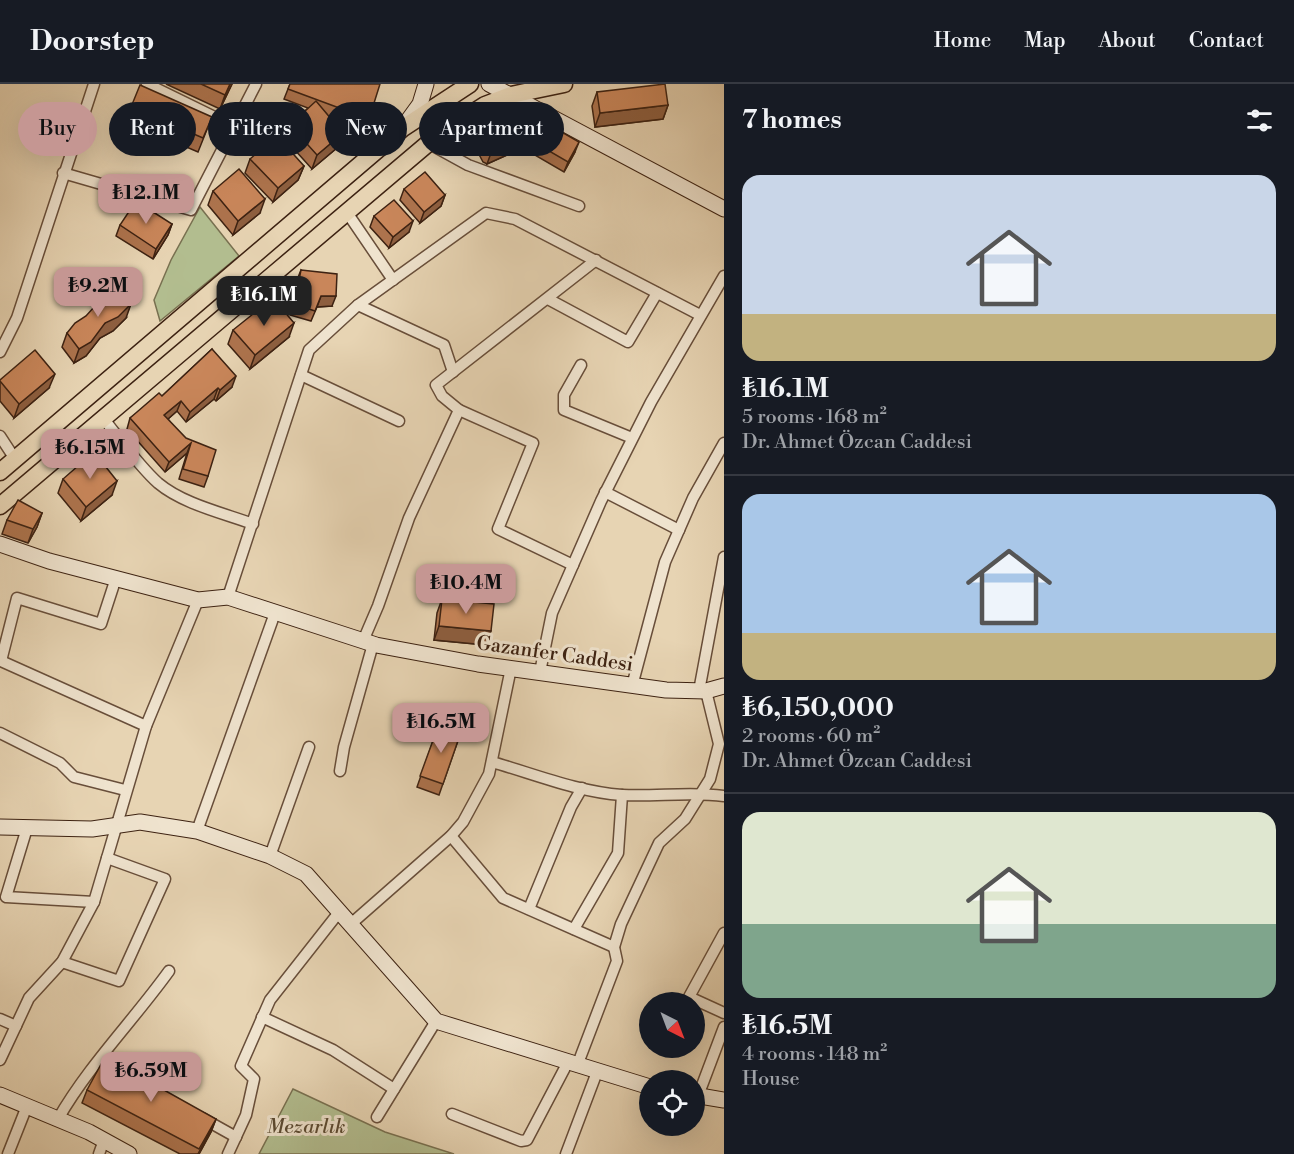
<!DOCTYPE html>
<html lang="en">
<head>
<meta charset="utf-8">
<style>
	body { margin:0; font-family:"Libre Bodoni",serif; background:#20242c; color:#f1f3f6; height:100vh; display:flex; flex-direction:column; font-size:22px; white-space:nowrap }
	* { box-sizing:border-box; margin:0 }
	p { font-size:20px; color:#9ea1a6 }
	.icon { flex:none; width:33px; height:33px; fill:none; stroke:currentColor; stroke-width:2; stroke-linecap:round; stroke-linejoin:round }
	.map { position:relative; flex:1; overflow:hidden }
	.panel { display:flex; flex-direction:column; background:#171b24; width:570px }
	.panel>* { flex:none }
	.guide { position:absolute; left:18px; top:18px; width:570px; height:54px; display:flex; gap:12px }
	.needle { width:39px; rotate:138deg }
	.controls { position:absolute; left:639px; top:908px; display:grid; gap:12px }
	.controls a { display:grid; place-items:center; width:66px; height:66px; border-radius:50%; background:#171b24; box-shadow:0 6px 24px #0002; font-size:30px }
	.price { position:absolute; translate:-50% -51px; padding:0 14px; border-radius:12px; background:#c59692; color:#111; font-size:20px; line-height:39px; filter:drop-shadow(0 2px 3px #0008) }
	.price::after { content:''; position:absolute; left:50%; top:36px; width:18px; height:14px; margin-left:-9px; background:inherit; clip-path:polygon(0 0,100% 0,50% 100%) }
	.price.selected { background:#222; color:#fff }
	ul { padding:0; list-style:none }
	li { display:grid; align-content:center; gap:12px; height:318px; padding:0 18px }
	li+li { border-top:2px solid #363941 }
	li span { display:grid; place-items:center; height:186px; border-radius:18px; color:#555 }
	li>.icon { margin-inline-start:auto }
	span .icon { width:108px; height:108px; fill:#fffc; stroke-width:1 }
	li b { font-size:26px }
	h2 { display:flex; justify-content:space-between; align-items:center; height:72px; padding:0 18px; font-size:26px }
	.tag { padding:0 21px; border-radius:27px; background:#171b24; box-shadow:0 6px 24px #0002; font-size:21px; line-height:54px }
	.tag.selected { background:#c59692; color:#111 }
	header { display:flex; align-items:center; gap:36px; box-sizing:border-box; height:84px; padding:0 30px; background:#171b24; border-bottom:2px solid #363941 }
	header strong { font-size:28px }
	nav { display:flex; gap:33px; margin-inline-start:auto; font-size:21px }
	main { display:flex; flex:1; min-height:0 }
	.map>svg:first-child { display:block }
	.green { fill:#b2bd8f; stroke:#787050; stroke-width:1.5 }
	.lines { fill:none; stroke-linecap:round; stroke-linejoin:round }
	.street-casing { stroke:#684e3a; stroke-width:13 }
	.secondary-casing { stroke:#3d2212; stroke-width:17 }
	.primary-casing { stroke:#3d2212; stroke-width:19 }
	.street { stroke:#efe3ce; stroke-width:10 }
	.secondary { stroke:#efe3ce; stroke-width:15 }
	.primary { stroke:#e7d4b3; stroke-width:16 }
	.wall { fill:#ad734d; stroke:#3d2212; stroke-width:1.5 }
	.shaded-wall { fill:#8d5e3f; stroke:#3d2212; stroke-width:1.5 }
	.building { fill:#c9865a; stroke:#3d2212; stroke-width:1.5 }
	.labels { text-anchor:middle; stroke-width:6; stroke-linejoin:round; paint-order:stroke }
	.street-label { font-size:20px; fill:#3d2212; stroke:#efe3ce }
	.park-label { font-size:20px; font-style:italic; fill:#5a4931; stroke:#efe3ce }
</style>
</head>
<body>
<header>
<strong>Doorstep</strong>
<nav><a>Home</a><a>Map</a><a>About</a><a>Contact</a></nav>
</header>
<main>
<div class="map">
<svg width="724" height="1070" viewBox="0 0 724 1070">
	<rect width="100%" height="100%" fill="#e7d4b3"/>
	<filter id="stains"><feTurbulence type="fractalNoise" baseFrequency=".00333" numOctaves="4"/><feColorMatrix values="0 0 0 0 .2 0 0 0 0 .09 0 0 0 0 .02 0 0 0 .5 -.17"/></filter>
	<radialGradient id="worn" r=".72"><stop offset=".6" stop-color="#630" stop-opacity="0"/><stop offset="1" stop-color="#630" stop-opacity=".3"/></radialGradient>
	<!-- green -->
	<g class="green">
		<polygon points="200,123 239,172 160,237 154,216 171,176"/>
		<polygon points="293,1005 385,1048 454,1070 259,1070"/>
	</g>
	<g class="lines">
		<!-- street casing -->
		<g class="street-casing">
			<g id="street">
				<polyline points="147,0 235,43"/>
				<polyline points="428,59 468,81 579,122"/>
				<polyline points="63,89 191,126 256,0"/>
				<polyline points="346,127 393,196"/>
				<polyline points="548,215 628,258 657,209"/>
				<polyline points="358,221 444,261 453,288"/>
				<polyline points="0,268 17,234 94,0"/>
				<polyline points="581,281 564,311 564,326 632,354"/>
				<polyline points="301,291 399,337"/>
				<polyline points="459,326 533,359 498,445 573,481"/>
				<path d="M103,334c17,21 35,47 55,65 25,21 65,30 95,41"/>
				<polyline points="0,352 15,375"/>
				<polyline points="605,408 679,446"/>
				<polyline points="116,494 101,540 17,514 1,577 146,642"/>
				<polyline points="228,513 309,266 358,221 486,129 515,135 700,231"/>
				<polyline points="363,557 378,522 409,434 459,326 442,312 436,301 596,176"/>
				<polyline points="540,588 552,529 601,417 651,318 724,192"/>
				<polyline points="632,602 665,478 693,414 724,359"/>
				<polyline points="699,607 724,473"/>
				<polyline points="0,649 60,679 74,693 125,706"/>
				<path d="M492,678c42,12 86,30 130,33 34,2 68,-4 102,1"/>
				<polyline points="340,687 344,663 373,560"/>
				<polyline points="27,744 6,813 94,818"/>
				<polyline points="197,747 275,529"/>
				<polyline points="451,752 503,814 614,863"/>
				<polyline points="270,772 309,663"/>
				<polyline points="529,825 571,723 582,704"/>
				<polyline points="352,839 451,752 463,738 489,690 511,584"/>
				<polyline points="574,845 618,769 622,711"/>
				<polyline points="724,849 689,913 724,929"/>
				<polyline points="62,878 119,897 165,795 107,774"/>
				<polyline points="262,933 333,966 394,1005"/>
				<polyline points="0,935 16,942"/>
				<polyline points="0,976 29,914 62,878 94,818 146,642 198,516"/>
				<polyline points="577,982 617,877 614,863 621,840 659,759 685,735 710,695 719,660 706,607"/>
				<polyline points="698,1012 724,943"/>
				<polyline points="452,1030 521,1057 527,1056 568,978"/>
				<polyline points="377,1033 436,937"/>
				<polyline points="202,1034 236,1053"/>
				<path d="M58,1035c31,-54 75,-98 111,-148"/>
				<polyline points="8,1070 27,1022"/>
				<polyline points="99,1070 104,1056"/>
				<polyline points="228,1070 246,1031 254,995 241,982 270,916 340,827"/>
				<polyline points="566,1070 597,988"/>
			</g>
		</g>
		<!-- secondary casing -->
		<g class="secondary-casing">
			<g id="secondary">
				<polyline points="489,0 724,125"/>
				<polyline points="404,42 420,20 426,0"/>
				<polyline points="0,460 49,477 198,516 228,513 376,561 478,580 666,606 706,607 724,602"/>
				<polyline points="0,743 92,745 140,738 197,747 270,772 306,790 436,937 650,1003"/>
				<polyline points="0,1011 89,1048 129,1070"/>
				<polyline points="694,1011 724,1016"/>
			</g>
		</g>
		<!-- primary casing -->
		<g class="primary-casing">
			<g id="primary">
				<polyline points="0,388 403,44 470,0"/>
				<polyline points="0,422 438,51 485,21 511,11 564,0"/>
			</g>
		</g>
		<!-- street -->
		<use href="#street" class="street"/>
		<!-- secondary -->
		<use href="#secondary" class="secondary"/>
		<!-- primary -->
		<use href="#primary" class="primary"/>
	</g>
	<!-- wall -->
	<g class="wall">
		<polygon points="166,0 232,0 220,25"/>
		<polygon points="290,0 369,35 366,46 328,32 338,63 312,85 285,55 290,41 308,24 284,15"/>
		<polygon points="597,8 668,21 663,35 595,43 592,22"/>
		<polygon points="131,23 212,33 198,68 126,37"/>
		<polygon points="478,50 518,66 487,80 483,78 474,61"/>
		<polygon points="537,60 575,68 564,88 533,70"/>
		<polygon points="250,75 304,82 298,96 273,118 245,89"/>
		<polygon points="404,105 445,111 441,122 420,139 400,116"/>
		<polygon points="213,107 260,129 233,151 208,121"/>
		<polygon points="374,132 409,148 389,164 370,143"/>
		<polygon points="172,140 168,151 153,175 116,152 120,141"/>
		<polygon points="301,186 332,222 317,223 311,237 290,231 297,196"/>
		<polygon points="126,234 113,247 100,254 86,272 74,279 62,263 67,249"/>
		<polygon points="233,246 289,253 250,285 228,260"/>
		<polygon points="212,265 232,303 216,317 214,315 186,338 177,327 168,335 208,392 204,403 179,395 187,369 165,388 127,345 130,334 162,312"/>
		<polygon points="0,296 49,304 14,334 0,317"/>
		<polygon points="63,395 112,411 81,437 58,409"/>
		<polygon points="42,429 37,443 28,459 2,450 7,436"/>
		<polygon points="442,515 486,561 434,556 437,529"/>
		<polygon points="439,640 461,648 439,711 417,703"/>
		<polygon points="87,1006 216,1035 211,1048 199,1070 180,1070 82,1019"/>
	</g>
	<!-- shaded-wall -->
	<g class="shaded-wall">
		<polygon points="230,0 232,0 220,25 225,11"/>
		<polygon points="668,21 663,35 595,43 600,29"/>
		<polygon points="343,49 338,63 312,85 317,71"/>
		<polygon points="522,55 518,66 487,80 491,69"/>
		<polygon points="579,58 575,68 564,88 568,78"/>
		<polygon points="304,82 298,96 273,118 278,104"/>
		<polygon points="445,111 441,122 420,139 424,128"/>
		<polygon points="265,115 260,129 233,151 238,137"/>
		<polygon points="413,137 409,148 389,164 393,153"/>
		<polygon points="172,140 168,151 153,175 156,165"/>
		<polygon points="321,212 336,212 332,222 317,223"/>
		<polygon points="131,220 126,234 113,247 100,254 86,272 74,279 79,265 105,239"/>
		<polygon points="294,239 289,253 250,285 255,271"/>
		<polygon points="55,290 49,304 14,334 19,320"/>
		<polygon points="236,292 232,303 216,317 220,306"/>
		<polygon points="218,304 214,315 186,338 190,328"/>
		<polygon points="181,317 177,327 160,342 164,331"/>
		<polygon points="191,359 187,369 165,388 169,378"/>
		<polygon points="117,397 112,411 81,437 86,423"/>
		<polygon points="42,429 37,443 28,459 33,445"/>
		<polygon points="439,542 491,547 486,561 434,556"/>
		<polygon points="216,1035 211,1048 199,1070 198,1070"/>
	</g>
	<!-- building -->
	<g class="building">
		<polygon points="201,0 230,0 225,11"/>
		<polygon points="290,0 380,0 369,35 288,5"/>
		<polygon points="665,0 668,21 600,29 597,8"/>
		<polygon points="140,1 212,33 203,54 131,23"/>
		<polygon points="316,17 343,49 317,71 290,41"/>
		<polygon points="512,34 522,55 491,69 486,68 478,50"/>
		<polygon points="548,40 579,58 568,78 537,60"/>
		<polygon points="277,52 304,82 278,104 250,75"/>
		<polygon points="239,85 265,115 238,137 213,107"/>
		<polygon points="425,88 445,111 424,128 404,105"/>
		<polygon points="394,116 413,137 393,153 374,132"/>
		<polygon points="136,117 172,140 156,165 120,141"/>
		<polygon points="301,186 337,190 336,212 321,212 315,227 294,220"/>
		<polygon points="117,205 131,220 118,233 105,239 91,258 79,265 67,249 75,239 86,232 104,212 109,211"/>
		<polygon points="273,214 294,239 255,271 233,246"/>
		<polygon points="212,265 236,292 220,306 218,304 190,328 181,317 164,331 186,354 216,366 208,392 183,385 191,359 169,378 130,334 159,309 162,312"/>
		<polygon points="35,266 55,290 19,320 0,297 0,296"/>
		<polygon points="94,368 117,397 86,423 63,395"/>
		<polygon points="18,416 42,429 33,445 7,436"/>
		<polygon points="442,515 494,520 491,547 439,542"/>
		<polygon points="439,640 461,648 443,700 420,692"/>
		<polygon points="105,973 216,1035 199,1065 87,1006"/>
	</g>
	<g class="labels">
		<!-- street labels -->
		<g class="street-label">
			<text transform="translate(555 569) rotate(8)" y="7">Gazanfer Caddesi</text>
		</g>
		<!-- park labels -->
		<g class="park-label">
			<text x="306" y="1049">Mezarlık</text>
		</g>
	</g>
	<rect width="100%" height="100%" filter="url(#stains)"/>
	<rect width="100%" height="100%" fill="url(#worn)"/>
</svg>
<div class="controls">
<a><svg class="needle" viewBox="-14 -14 28 28"><path d="M0-13l5 13h-10z" fill="#e53935"/><path d="M0 13l5-13h-10z" fill="#9ea1a6"/></svg></a>
<a><svg class="icon" aria-label="locate" viewBox="0 0 24 24"><circle cx="12" cy="12" r="6"/><path d="M12 2v4M12 18v4M2 12h4M18 12h4"/></svg></a>
</div>
<b class="price" style="left:146px;top:141px">₺12.1M</b>
<b class="price" style="left:98px;top:234px">₺9.2M</b>
<b class="price selected" style="left:264px;top:243px">₺16.1M</b>
<b class="price" style="left:90px;top:396px">₺6.15M</b>
<b class="price" style="left:466px;top:531px">₺10.4M</b>
<b class="price" style="left:441px;top:670px">₺16.5M</b>
<b class="price" style="left:151px;top:1019px">₺6.59M</b>
<div class="guide">
<a class="tag selected">Buy</a>
<a class="tag">Rent</a>
<a class="tag">Filters</a>
<a class="tag">New</a>
<a class="tag">Apartment</a>
</div>
</div>
<section class="panel">
<h2>7 homes<svg class="icon" aria-label="filters" viewBox="0 0 24 24"><path d="M4 7h16M4 17h16"/><circle cx="9" cy="7" r="2"/><circle cx="15" cy="17" r="2"/></svg></h2>
<ul>
<li><span style="background:linear-gradient(#c9d6e8 75%,#c2b280 0)"><svg class="icon" aria-label="home" viewBox="0 0 24 24"><path d="M3 11l9-7 9 7M6 9v11h12V9"/></svg></span><div><b>₺16.1M</b><p>5 rooms · 168 m²</p><p>Dr. Ahmet Özcan Caddesi</p></div></li>
<li><span style="background:linear-gradient(#a9c7e8 75%,#c2b280 0)"><svg class="icon" aria-label="home" viewBox="0 0 24 24"><path d="M3 11l9-7 9 7M6 9v11h12V9"/></svg></span><div><b>₺6,150,000</b><p>2 rooms · 60 m²</p><p>Dr. Ahmet Özcan Caddesi</p></div></li>
<li><span style="background:linear-gradient(#dfe7d0 60%,#7fa58c 0)"><svg class="icon" aria-label="home" viewBox="0 0 24 24"><path d="M3 11l9-7 9 7M6 9v11h12V9"/></svg></span><div><b>₺16.5M</b><p>4 rooms · 148 m²</p><p>House</p></div></li>
</ul>
</section>
</main>
</body>
</html>
